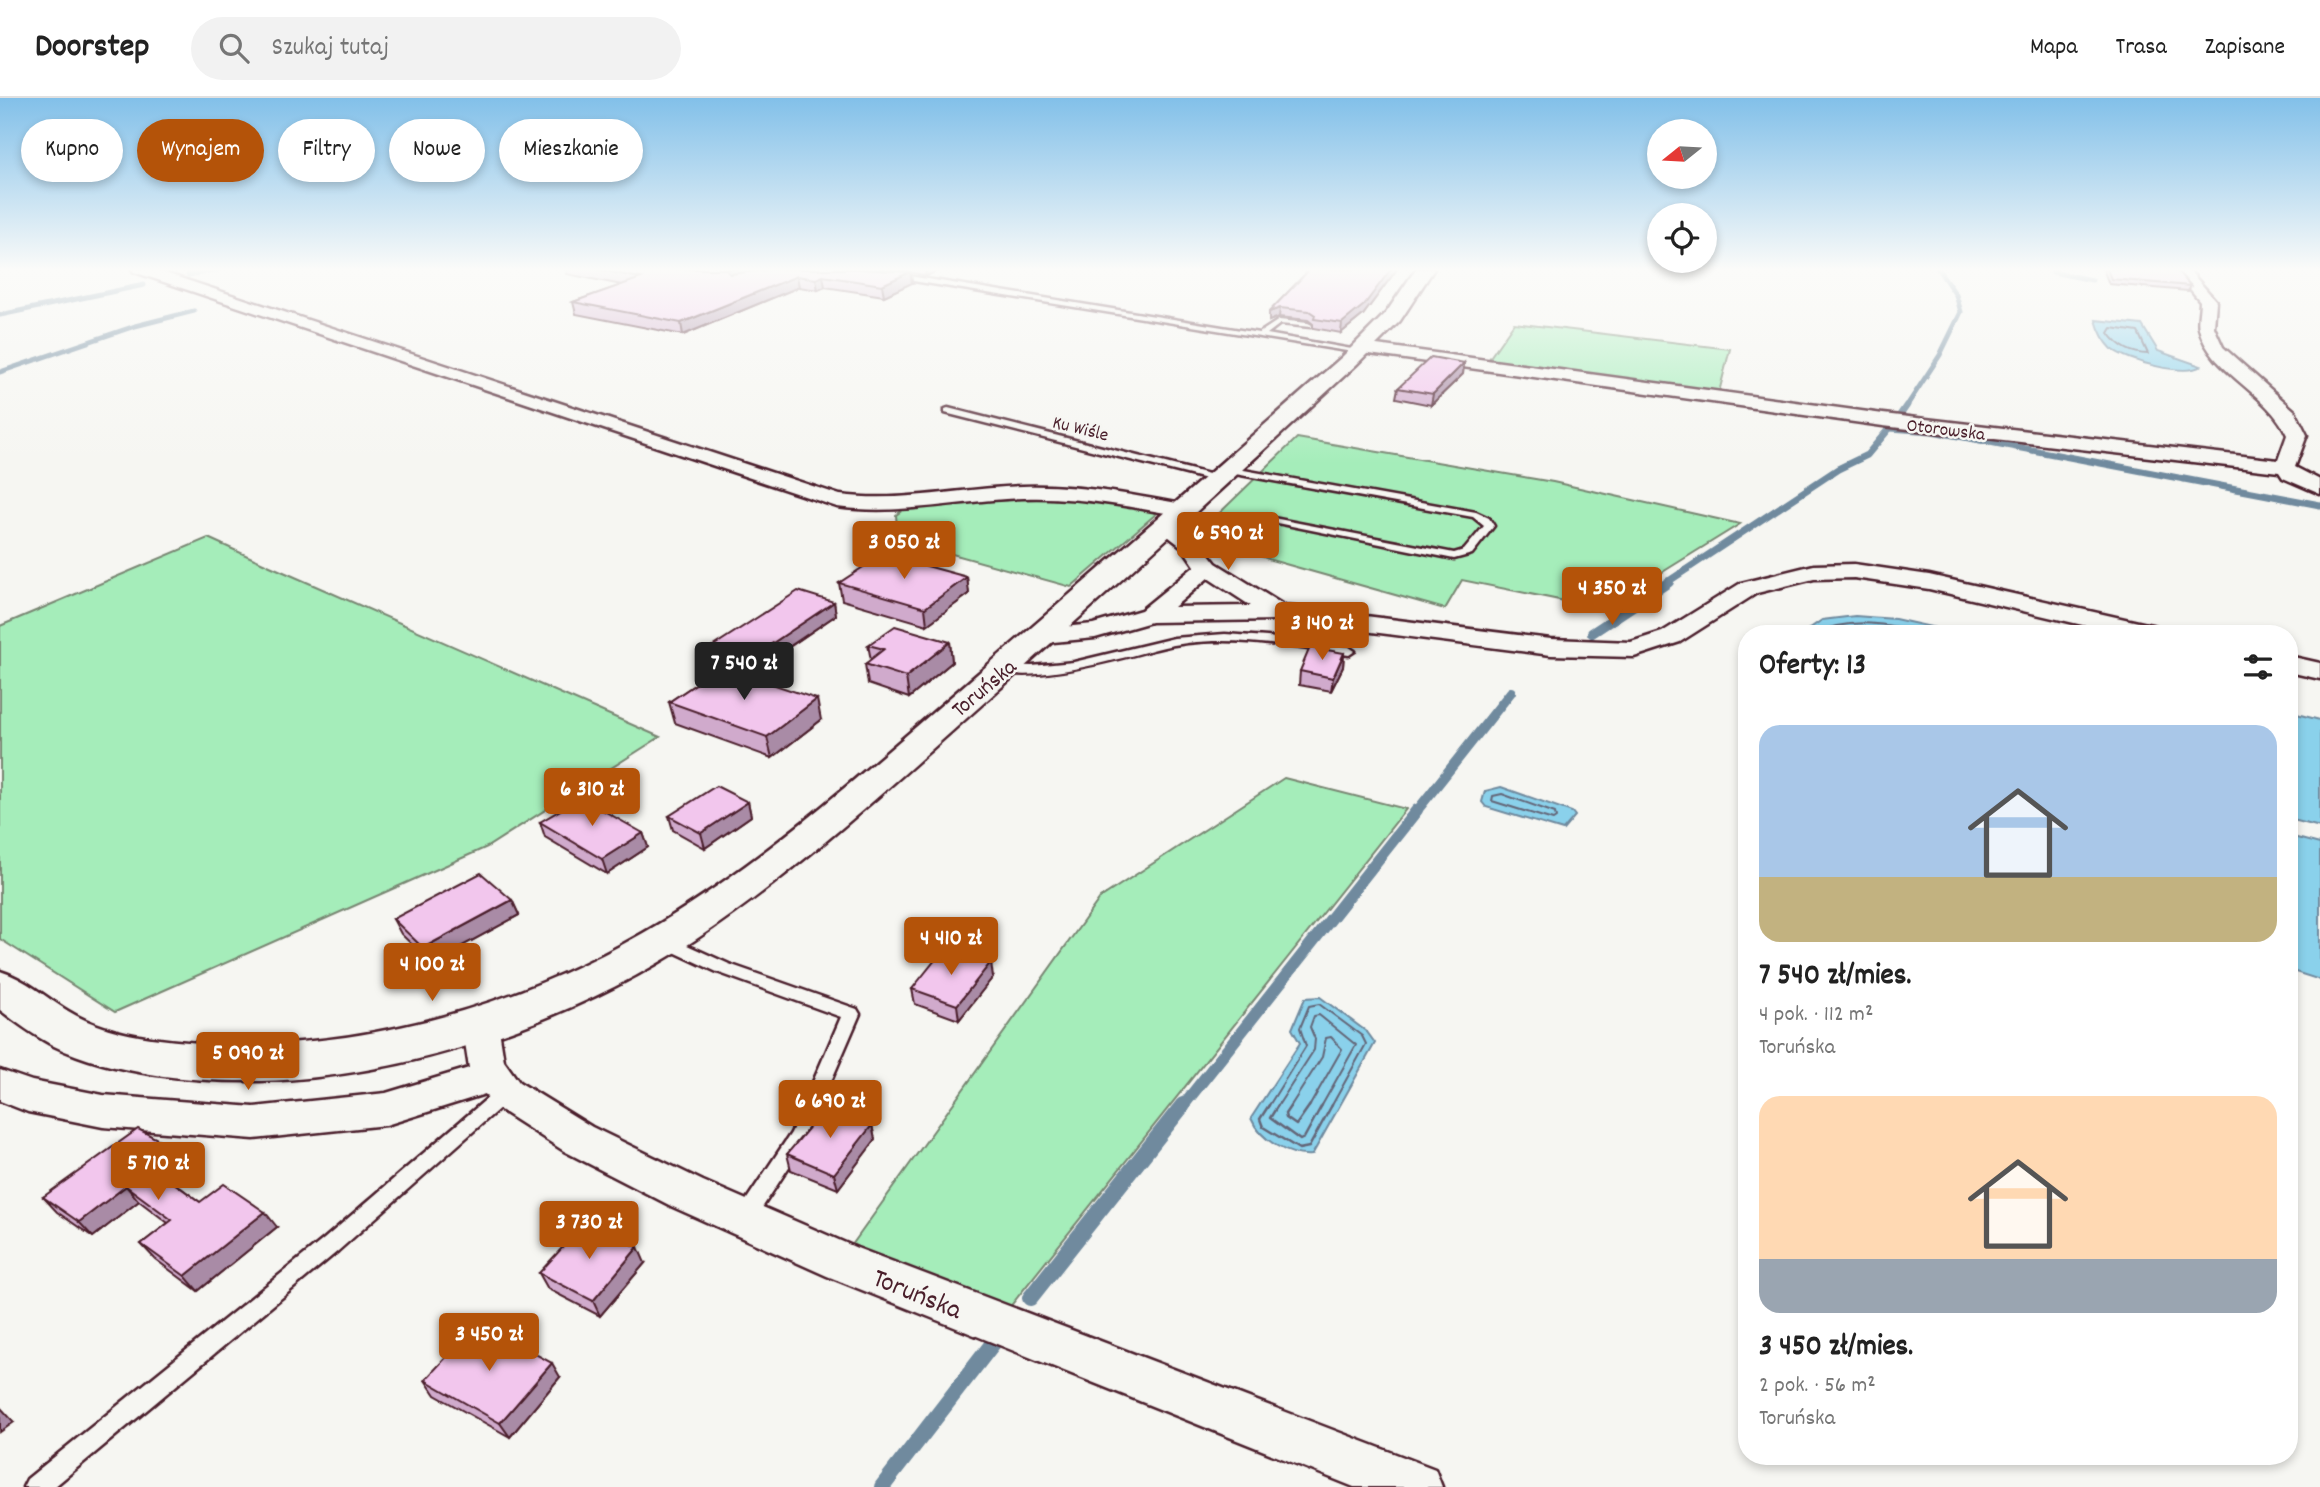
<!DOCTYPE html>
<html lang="pl">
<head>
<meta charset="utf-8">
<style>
	body { margin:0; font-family:Dekko,sans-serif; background:#f2f2f2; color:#222; height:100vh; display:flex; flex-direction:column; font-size:26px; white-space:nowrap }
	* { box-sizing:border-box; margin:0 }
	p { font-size:23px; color:#767676 }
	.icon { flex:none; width:38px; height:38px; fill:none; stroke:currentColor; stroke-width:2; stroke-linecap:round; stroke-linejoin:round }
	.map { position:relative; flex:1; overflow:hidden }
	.panel { position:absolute; left:1738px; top:527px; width:560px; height:840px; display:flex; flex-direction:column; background:#fff; border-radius:28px; box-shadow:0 4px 10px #0003 }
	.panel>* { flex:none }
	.hud { position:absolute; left:21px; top:21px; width:665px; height:63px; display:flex; gap:14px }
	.needle { width:46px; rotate:252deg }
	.fabs { position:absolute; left:1647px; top:21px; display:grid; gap:14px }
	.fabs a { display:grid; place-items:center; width:70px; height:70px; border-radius:50%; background:#fff; box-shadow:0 4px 10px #0003; font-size:35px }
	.price { position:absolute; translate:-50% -60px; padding:0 16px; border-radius:7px; background:#b45309; color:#fff; font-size:23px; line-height:46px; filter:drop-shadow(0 2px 4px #0008) }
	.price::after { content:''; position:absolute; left:50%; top:42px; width:21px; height:16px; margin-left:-10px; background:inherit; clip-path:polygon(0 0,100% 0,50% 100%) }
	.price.active { background:#222; color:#fff }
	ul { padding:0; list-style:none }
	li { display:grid; align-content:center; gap:14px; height:371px; padding:0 21px }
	li span { display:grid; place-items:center; height:217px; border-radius:21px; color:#555 }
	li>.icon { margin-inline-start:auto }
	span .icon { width:126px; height:126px; fill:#fffc; stroke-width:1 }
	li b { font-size:30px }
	h2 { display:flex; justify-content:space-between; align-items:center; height:84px; padding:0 21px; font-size:30px }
	.chip { padding:0 24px; border-radius:32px; background:#fff; box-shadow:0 4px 10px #0003; font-size:24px; line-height:63px }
	.chip.active { background:#b45309; color:#fff }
	header { display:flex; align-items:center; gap:42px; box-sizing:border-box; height:98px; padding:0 35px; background:#fff; border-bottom:2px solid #e0e0e0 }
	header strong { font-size:33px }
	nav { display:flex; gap:38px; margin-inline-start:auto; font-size:24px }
	.search { width:490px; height:63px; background:#f2f2f2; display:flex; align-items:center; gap:18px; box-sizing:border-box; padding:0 24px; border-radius:38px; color:#767676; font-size:26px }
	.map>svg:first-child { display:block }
	.green { fill:#a5edba; stroke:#788672; stroke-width:2 }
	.water { fill:#8ad1eb; stroke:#708a9e; stroke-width:2 }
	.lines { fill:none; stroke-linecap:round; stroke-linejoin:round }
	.shore-far1 { stroke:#646678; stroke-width:2 }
	.shore { stroke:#646678; stroke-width:2.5 }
	.stream-far4 { stroke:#708a9e; stroke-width:5 }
	.stream-far3 { stroke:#708a9e; stroke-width:7 }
	.stream-far2 { stroke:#708a9e; stroke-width:10 }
	.stream-far1 { stroke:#708a9e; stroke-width:12 }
	.stream { stroke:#708a9e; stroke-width:16 }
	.service-casing { stroke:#4a1f2b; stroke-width:5 }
	.minor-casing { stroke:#4a1f2b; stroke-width:5 }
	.tertiary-casing { stroke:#4a1f2b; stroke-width:5 }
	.service { fill:#f6f6f2; fill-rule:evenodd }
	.minor { fill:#f6f6f2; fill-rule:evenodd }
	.tertiary { fill:#f6f6f2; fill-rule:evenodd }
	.wall { fill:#d0aacc; stroke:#4a1f2b; stroke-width:2 }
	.shaded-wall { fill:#a98ba6; stroke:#4a1f2b; stroke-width:2 }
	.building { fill:#f2c6ed; stroke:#4a1f2b; stroke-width:2 }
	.labels { text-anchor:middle; stroke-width:5; stroke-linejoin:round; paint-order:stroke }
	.far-street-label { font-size:19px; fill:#4a1f2b; stroke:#f6f6f2 }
	.street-label { font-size:23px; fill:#4a1f2b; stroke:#f6f6f2 }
	.near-street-label { font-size:28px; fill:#4a1f2b; stroke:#f6f6f2 }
</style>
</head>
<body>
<header>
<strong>Doorstep</strong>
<div class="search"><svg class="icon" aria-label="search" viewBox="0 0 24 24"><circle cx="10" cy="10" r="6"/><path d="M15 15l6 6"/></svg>Szukaj tutaj</div>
<nav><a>Mapa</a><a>Trasa</a><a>Zapisane</a></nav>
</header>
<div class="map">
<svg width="2320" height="1389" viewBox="0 0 2320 1389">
	<rect width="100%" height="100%" fill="#f6f6f2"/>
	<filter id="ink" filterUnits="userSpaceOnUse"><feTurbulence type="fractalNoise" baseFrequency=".0143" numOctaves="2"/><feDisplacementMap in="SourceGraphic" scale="14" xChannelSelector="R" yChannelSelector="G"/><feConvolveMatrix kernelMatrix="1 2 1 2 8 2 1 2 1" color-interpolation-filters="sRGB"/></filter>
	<g filter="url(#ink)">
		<!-- green -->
		<g class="green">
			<polygon points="1514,225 1730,251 1717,302 1484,268"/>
			<polygon points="1297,340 1553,384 1740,426 1603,511 1462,482 1445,511 1271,462 1200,434"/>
			<polygon points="1041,399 1082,402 1151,413 1156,416 1071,489 898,441 896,417 903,412 997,401"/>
			<polygon points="208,440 270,468 660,639 487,749 115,914 0,841 0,528"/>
			<polygon points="1284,680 1406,711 1005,1215 847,1154 1100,800"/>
		</g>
		<!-- water -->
		<g class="water">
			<path d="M2096,222l46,5 16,26 43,15c-16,11 -74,-5 -89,-17 -8,-8 -13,-18 -16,-29z"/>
			<polygon points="1855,518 1895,521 1958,535 1803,535 1822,522"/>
			<polygon points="2289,614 2320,622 2320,729 2289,721"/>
			<polygon points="1501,689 1572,714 1575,718 1563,732 1486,709 1482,704 1485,693"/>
			<polygon points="2289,738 2320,746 2320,882 2289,872"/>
			<path d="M1320,899l47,35 8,11 -63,112c-23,2 -52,-15 -61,-37l49,-75 -8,-14 13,-31z"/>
		</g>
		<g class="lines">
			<!-- shore-far1 -->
			<g class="shore-far1">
				<path d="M2112,230l26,4 10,22c-17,0 -29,-7 -39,-21z"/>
				<path d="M1813,536c38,-18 76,-10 115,0"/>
				<polygon points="1502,696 1555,715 1556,720 1553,722 1492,703 1493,698"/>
				<polyline points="1268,1009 1306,948 1300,930 1309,908 1319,906 1362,938 1366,946 1331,1009"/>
				<polyline points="1277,1009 1314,952 1315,941 1310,929 1314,918 1319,917 1356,947 1321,1009"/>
				<polyline points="1290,1009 1322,959 1326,940 1331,939 1342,951 1309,1009"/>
			</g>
			<!-- shore -->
			<g class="shore">
				<polyline points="1269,1007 1260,1021 1263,1029 1299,1051 1309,1049 1332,1007"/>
				<polyline points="1278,1007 1270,1020 1300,1042 1304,1040 1322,1007"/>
				<polyline points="1291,1007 1285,1016 1286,1020 1296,1027 1310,1007"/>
			</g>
			<!-- stream-far4 -->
			<g class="stream-far4">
				<polyline points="2053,174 2092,182"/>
				<polyline points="188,177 220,171"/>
				<polyline points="0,217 144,187"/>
				<polyline points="0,274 135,228 194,213"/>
				<polyline points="1906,309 1940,257 1961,214 1956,197 1938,171"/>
			</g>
			<!-- stream-far3 -->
			<g class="stream-far3">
				<polyline points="1898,320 1907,307"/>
				<polyline points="1890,330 1932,333 2320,407"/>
				<polyline points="1666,485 1838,371 1867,357 1893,326"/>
			</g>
			<!-- stream-far2 -->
			<g class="stream-far2">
				<polyline points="1592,535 1669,484"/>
				<polyline points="1416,714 1511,594"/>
			</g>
			<!-- stream-far1 -->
			<polyline class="stream-far1" points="1182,1009 1417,712"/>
			<!-- stream -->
			<g class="stream">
				<polyline points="1030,1200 1183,1007"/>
				<polyline points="882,1389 997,1240"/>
			</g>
			<!-- service casing -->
			<g class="service-casing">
				<g id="service">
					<polygon points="880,171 888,171 903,177 1259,235 1279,222 1308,225 1312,227 1311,229 1280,226 1267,236 1363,253 1359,255 901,181"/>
					<polygon points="948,310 1209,376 1211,378 1206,381 945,315 945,311"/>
					<polygon points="1227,369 1476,414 1489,420 1494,428 1472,456 1454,461 1272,424 1268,423 1268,419 1454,455 1464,452 1484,428 1473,419 1224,374 1224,370"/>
					<path d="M1225,536l42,3 82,10 6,4 -6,4c-63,-9 -130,-23 -193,-6 -29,8 -135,38 -158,20l6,-4 28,1 42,-4 100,-24z"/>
					<polygon points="665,837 729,866 857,911 860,916 804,1046 752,1125 745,1128 738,1125 735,1119 791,1035 841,919 717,874 659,847 657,843 659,839"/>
					<polygon points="504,989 510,991 513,996 510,1001 338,1153 54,1389 23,1389 27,1381 324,1141 498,991"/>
				</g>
			</g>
			<!-- minor casing -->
			<g class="minor-casing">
				<g id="minor">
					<path d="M132,171h21l687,226c62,8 121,-7 183,-9 54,-2 107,9 160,18l8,1 3,5 -3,5 -8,1c-53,-9 -106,-20 -159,-18 -64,2 -124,18 -187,9l-703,-235z"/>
					<path d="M2174,171h14l28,32 -2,26 9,20 72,64 12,24 -12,32 25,13v14l-37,-16 -4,-6 -396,-46 -521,-73 -8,-5 8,-5 521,71 395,46 9,-25c-18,-42 -78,-63 -88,-107 -2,-7 1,-18 1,-27z"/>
					<path d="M1166,421l27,15 23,29 69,43 266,33 80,3 31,-10 79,-49 73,-18 40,-1 75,11 227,51 9,3 3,5h-47l-192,-45 -75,-11 -40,1 -57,14 -77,49 -46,15 -83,-2 -273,-35 -127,2 -56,16 -52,5 -9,-3 -4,-5 4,-5 59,-6 48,-14 54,-44 -13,-19 -27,-21 3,-5zM1208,480l43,28 -77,1z"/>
					<polygon points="2289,558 2320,565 2320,581 2289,574"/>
					<polygon points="480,911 493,915 498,925 504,963 519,984 592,1029 703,1083 857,1150 1435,1371 1442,1389 1354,1389 827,1178 673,1109 564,1053 491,1006 485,996 386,1027 254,1041 103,1029 28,1014 0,1003 0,972 32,983 103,997 254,1009 386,995 469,970 462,925 467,915"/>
				</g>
			</g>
			<!-- tertiary casing -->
			<g class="tertiary-casing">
				<path id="tertiary" d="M1416,171h18l-34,52 -44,44c-119,110 -239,220 -360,327 -97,86 -193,176 -301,248 -122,81 -287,137 -435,141 -65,1 -146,-6 -206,-35 -19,-10 -37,-23 -54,-36v-39c26,8 45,26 68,40 24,15 55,23 83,27 175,25 361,-25 511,-116 113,-69 213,-160 313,-246 123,-105 245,-212 367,-319l44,-44z"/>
			</g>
			<!-- service -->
			<use href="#service" class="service"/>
			<!-- minor -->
			<use href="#minor" class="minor"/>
			<!-- tertiary -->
			<use href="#tertiary" class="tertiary"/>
		</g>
		<!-- wall -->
		<g class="wall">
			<polygon points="566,171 879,171 879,172 909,174 898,171 942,171 926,178 911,174 912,185 884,198 825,189 818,192 799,189 683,237 576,216 573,204 622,187 567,176"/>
			<polygon points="1310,171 1397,171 1363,217 1341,235 1313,230 1313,226 1308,222 1279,219 1269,223 1269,214"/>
			<polygon points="2103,171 2175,171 2191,188 2188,193 2109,186"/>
			<polygon points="1464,265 1463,276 1431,307 1396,300 1398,290"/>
			<polygon points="967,479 969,496 927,527 842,502 839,485"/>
			<polygon points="834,504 836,517 747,578 821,622 772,660 675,625 669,604 721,569 710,566 707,552"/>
			<polygon points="950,544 952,564 909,600 868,586 865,566 871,562 868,547"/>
			<polygon points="1344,555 1343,569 1331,593 1299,587 1300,573"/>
			<polygon points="748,704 751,718 705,750 673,732 669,718"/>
			<polygon points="540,724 643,735 648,749 607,776 545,739"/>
			<polygon points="512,802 519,817 431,865 401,836 393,821"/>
			<polygon points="993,879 959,922 915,906 912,891"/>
			<polygon points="872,1027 875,1042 838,1091 791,1072 787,1056"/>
			<polygon points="172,1052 185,1068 169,1081 200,1104 277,1129 198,1193 155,1161 141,1146 168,1125 139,1103 93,1139 57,1114 43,1099"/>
			<polygon points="645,1165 600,1218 548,1191 539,1175"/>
			<polygon points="560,1279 510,1339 435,1297 425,1282"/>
		</g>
		<!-- shaded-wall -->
		<g class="shaded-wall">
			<polygon points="725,171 794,171 729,179"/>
			<polygon points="925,171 942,171 926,178"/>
			<polygon points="1391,171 1397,171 1363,217 1341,235 1342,225"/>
			<polygon points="910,174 912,185 884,198 882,187"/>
			<polygon points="797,178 799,189 683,237 681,225"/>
			<polygon points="823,178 825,189 818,192 816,181"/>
			<polygon points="1280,210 1279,219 1269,223 1269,214"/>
			<polygon points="1464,265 1463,276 1431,307 1433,296"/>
			<polygon points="967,479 969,496 927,527 925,510"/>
			<polygon points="834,504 836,517 746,578 743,565"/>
			<polygon points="950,544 952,564 909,600 906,579"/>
			<polygon points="1344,555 1343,569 1331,593 1333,580"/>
			<polygon points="817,601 821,622 772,660 767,639"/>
			<polygon points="748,704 751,718 705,750 701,735"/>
			<polygon points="643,735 648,749 607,776 602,761"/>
			<polygon points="512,802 519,817 431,865 423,850"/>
			<polygon points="991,864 993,879 959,922 957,907"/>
			<polygon points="872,1027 875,1042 838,1091 834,1076"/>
			<polygon points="167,1046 185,1068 164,1084 152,1069 165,1048"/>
			<polygon points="126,1088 139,1103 93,1139 79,1124"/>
			<polygon points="265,1114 277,1129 198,1193 185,1178"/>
			<polygon points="638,1149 645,1165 600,1218 593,1203"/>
			<polygon points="552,1265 560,1279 510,1339 500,1325"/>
			<polygon points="0,1309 14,1324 0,1334"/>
		</g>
		<!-- building -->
		<g class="building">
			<polygon points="594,171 725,171 730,176 774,171 858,171 910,174 882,187 823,178 816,181 797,178 681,225 573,204 641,180"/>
			<polygon points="1310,171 1391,171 1364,207 1342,225 1314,221 1315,217 1309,213 1280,210 1269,214"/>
			<polygon points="2107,171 2175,171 2191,188 2111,181"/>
			<polygon points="1431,259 1464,265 1433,296 1398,290"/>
			<polygon points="883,456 967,479 925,510 839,485"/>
			<polygon points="798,493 834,504 743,565 707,552"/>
			<polygon points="895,528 950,544 906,579 865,566 884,551 868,547"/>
			<polygon points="1310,549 1344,555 1333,580 1300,573"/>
			<polygon points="721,569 817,601 767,639 669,604"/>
			<polygon points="716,688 748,704 701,735 669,718"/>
			<polygon points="581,700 643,735 602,761 540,724"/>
			<polygon points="481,775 512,802 423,850 393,821"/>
			<polygon points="966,855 991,864 957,907 912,891 940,856 959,863"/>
			<polygon points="826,1009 872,1027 834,1076 787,1056"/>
			<polygon points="138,1031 167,1046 165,1048 173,1053 152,1069 200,1104 224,1086 265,1114 185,1178 141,1146 172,1122 126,1088 79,1124 43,1099"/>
			<polygon points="586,1124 638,1149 593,1203 539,1175"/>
			<polygon points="478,1225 552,1265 500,1325 425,1282"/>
		</g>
	</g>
	<!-- sky -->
	<linearGradient id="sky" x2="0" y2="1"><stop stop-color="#82c0e9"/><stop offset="0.47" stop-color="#fbfbf9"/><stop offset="1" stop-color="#fbfbf9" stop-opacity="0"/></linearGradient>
	<rect width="2320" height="365" fill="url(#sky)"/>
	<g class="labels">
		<!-- far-street labels -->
		<g class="far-street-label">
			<text transform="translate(1081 329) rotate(14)" y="7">Ku Wiśle</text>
			<text transform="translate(1946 330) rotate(7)" y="7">Otorowska</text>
		</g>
		<!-- street labels -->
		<g class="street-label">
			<text transform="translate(983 589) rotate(-40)" y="8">Toruńska</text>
		</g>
		<!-- near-street labels -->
		<g class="near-street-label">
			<text transform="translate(918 1194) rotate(22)" y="10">Toruńska</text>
		</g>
	</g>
</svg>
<div class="fabs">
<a><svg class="needle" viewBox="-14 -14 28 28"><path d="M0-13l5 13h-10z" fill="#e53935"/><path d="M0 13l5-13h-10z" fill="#767676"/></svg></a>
<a><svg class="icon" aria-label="locate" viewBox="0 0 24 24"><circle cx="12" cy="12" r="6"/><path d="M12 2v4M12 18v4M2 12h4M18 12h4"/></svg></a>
</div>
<b class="price" style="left:1228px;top:474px">6 590 zł</b>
<b class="price" style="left:904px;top:483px">3 050 zł</b>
<b class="price" style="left:1612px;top:529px">4 350 zł</b>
<b class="price" style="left:1322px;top:564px">3 140 zł</b>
<b class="price active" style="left:744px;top:604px">7 540 zł</b>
<b class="price" style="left:592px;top:730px">6 310 zł</b>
<b class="price" style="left:951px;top:879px">4 410 zł</b>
<b class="price" style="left:432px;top:905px">4 100 zł</b>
<b class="price" style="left:248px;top:994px">5 090 zł</b>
<b class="price" style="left:830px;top:1042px">6 690 zł</b>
<b class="price" style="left:158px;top:1104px">5 710 zł</b>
<b class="price" style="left:589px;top:1163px">3 730 zł</b>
<b class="price" style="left:489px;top:1275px">3 450 zł</b>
<div class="hud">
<a class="chip">Kupno</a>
<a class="chip active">Wynajem</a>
<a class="chip">Filtry</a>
<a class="chip">Nowe</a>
<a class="chip">Mieszkanie</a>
</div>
<section class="panel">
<h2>Oferty: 13<svg class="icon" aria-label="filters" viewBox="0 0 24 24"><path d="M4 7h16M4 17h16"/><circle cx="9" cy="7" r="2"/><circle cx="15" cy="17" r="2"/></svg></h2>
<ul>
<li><span style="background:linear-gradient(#a9c7e8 70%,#c2b280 0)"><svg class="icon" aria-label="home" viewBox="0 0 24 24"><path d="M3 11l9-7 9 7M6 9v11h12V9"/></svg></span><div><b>7 540 zł/mies.</b><p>4 pok. · 112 m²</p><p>Toruńska</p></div></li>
<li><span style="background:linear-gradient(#ffd9b3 75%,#9aa5b1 0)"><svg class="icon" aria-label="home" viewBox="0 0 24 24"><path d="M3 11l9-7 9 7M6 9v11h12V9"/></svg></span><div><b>3 450 zł/mies.</b><p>2 pok. · 56 m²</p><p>Toruńska</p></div></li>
</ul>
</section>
</div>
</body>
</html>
